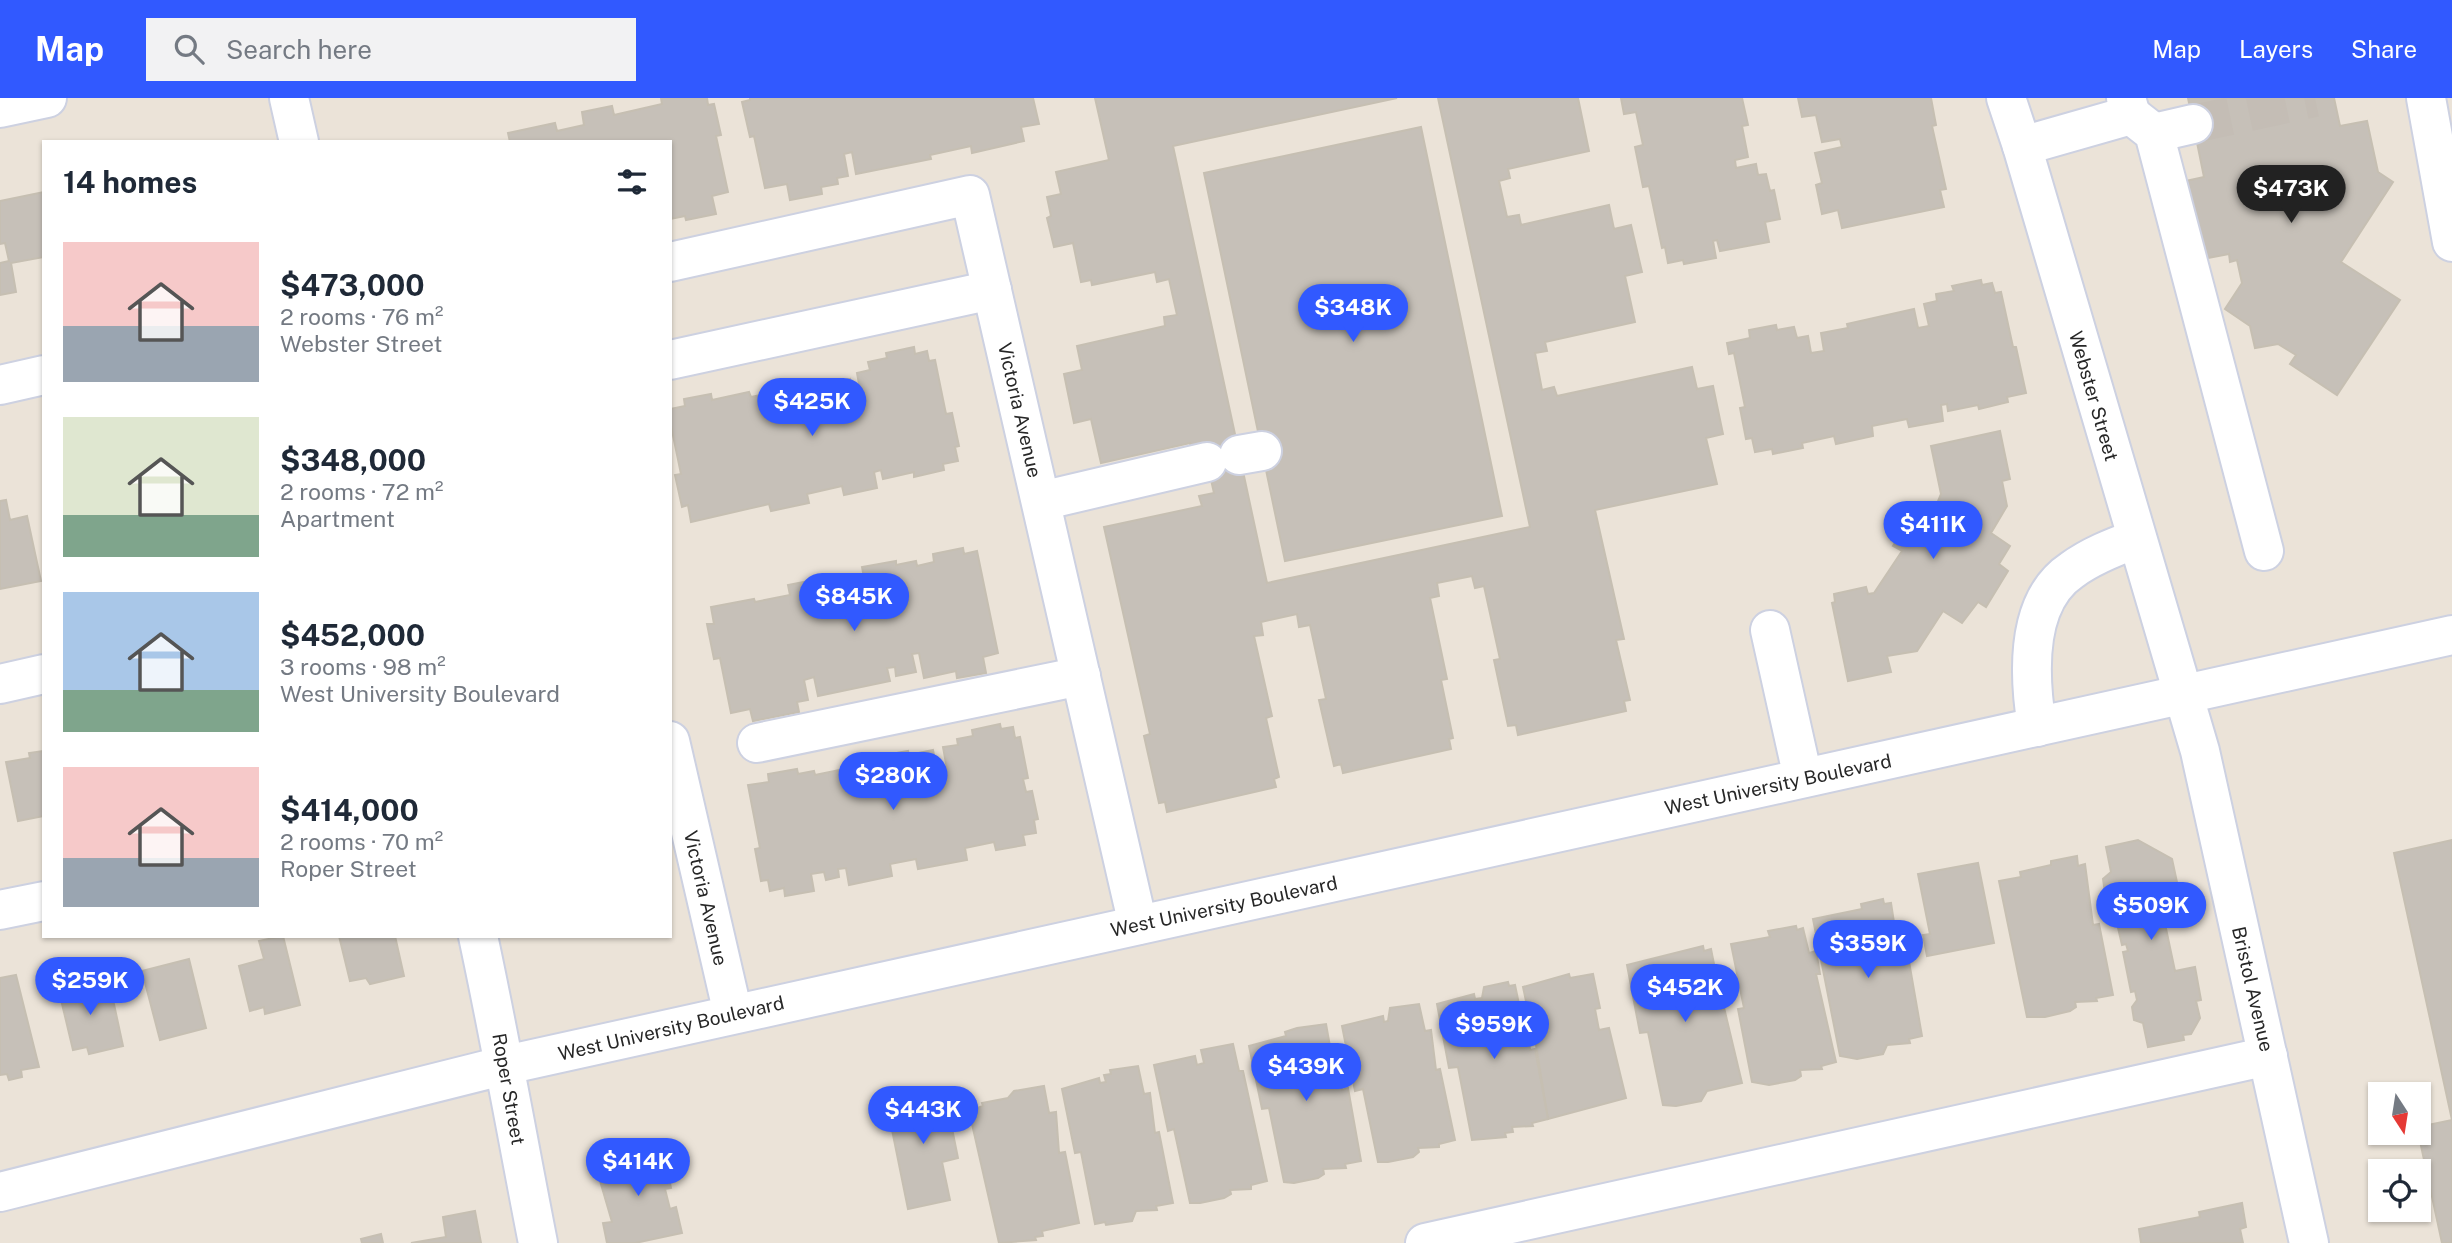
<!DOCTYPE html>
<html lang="en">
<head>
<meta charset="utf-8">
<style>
	body { margin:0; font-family:"Public Sans",sans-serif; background:#f2f2f3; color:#1f2937; height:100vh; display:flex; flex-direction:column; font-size:26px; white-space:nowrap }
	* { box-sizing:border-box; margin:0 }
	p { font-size:23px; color:#747a83 }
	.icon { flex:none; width:38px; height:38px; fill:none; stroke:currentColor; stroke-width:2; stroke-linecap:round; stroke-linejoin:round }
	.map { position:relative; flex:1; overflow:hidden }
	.side { position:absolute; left:42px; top:42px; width:630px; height:798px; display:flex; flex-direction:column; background:#fff; border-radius:0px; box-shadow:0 2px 5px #0004 }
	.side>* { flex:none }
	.needle { width:46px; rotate:168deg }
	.controls { position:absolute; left:2368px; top:984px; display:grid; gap:14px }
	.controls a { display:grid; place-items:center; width:63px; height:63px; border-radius:0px; background:#fff; box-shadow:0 2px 5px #0004; font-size:35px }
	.price { position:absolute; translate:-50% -60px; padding:0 16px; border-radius:24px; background:#3159ff; color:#fff; font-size:23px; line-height:46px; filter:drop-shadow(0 2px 4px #0008) }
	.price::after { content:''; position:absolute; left:50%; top:42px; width:21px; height:16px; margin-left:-10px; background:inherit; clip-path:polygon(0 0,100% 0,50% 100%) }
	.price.active { background:#222; color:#fff }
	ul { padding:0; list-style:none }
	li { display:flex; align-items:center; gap:21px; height:175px; padding:0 21px }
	li span { display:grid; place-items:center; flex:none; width:196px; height:140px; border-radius:0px; color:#555 }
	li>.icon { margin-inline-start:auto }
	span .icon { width:84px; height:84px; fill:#fffc; stroke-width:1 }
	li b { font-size:30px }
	h2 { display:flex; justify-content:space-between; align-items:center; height:84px; padding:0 21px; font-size:30px }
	header { display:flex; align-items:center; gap:42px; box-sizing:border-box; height:98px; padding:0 35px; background:#3159ff; color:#fff }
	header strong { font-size:33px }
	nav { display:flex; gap:38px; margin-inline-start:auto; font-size:24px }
	.search { width:490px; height:63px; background:#f2f2f3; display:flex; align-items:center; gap:18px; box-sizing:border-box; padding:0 24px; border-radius:0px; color:#747a83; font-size:26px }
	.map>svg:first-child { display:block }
	.building { fill:#c6c0b8; stroke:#c6bfb2; stroke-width:2 }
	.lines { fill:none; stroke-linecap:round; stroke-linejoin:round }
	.minor-tunnel { stroke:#c4bdb5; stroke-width:38; stroke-dasharray:38 19; stroke-linecap:butt }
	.minor-casing { stroke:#cdd1e1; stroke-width:42 }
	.minor { stroke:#fff; stroke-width:38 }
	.labels { text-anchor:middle; stroke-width:6; stroke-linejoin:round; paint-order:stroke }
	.street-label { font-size:19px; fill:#272727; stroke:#fff }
</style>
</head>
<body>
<header>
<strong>Map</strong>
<div class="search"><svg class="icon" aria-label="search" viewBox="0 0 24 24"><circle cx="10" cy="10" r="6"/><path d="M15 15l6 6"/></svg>Search here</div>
<nav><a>Map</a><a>Layers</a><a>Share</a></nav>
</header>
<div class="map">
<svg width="2452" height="1145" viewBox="0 0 2452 1145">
	<rect width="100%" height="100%" fill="#ebe3d8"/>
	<!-- building -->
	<g class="building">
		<polygon points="661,0 707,0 708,7 714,6 721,37 716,38 728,94 712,98 716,116 686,122 685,118 670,121 670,44 510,44 508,35 555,25 557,33 584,27 582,14 612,8 614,17 662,6"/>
		<polygon points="750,0 1033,0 1039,26 1021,29 1024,43 972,55 971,48 930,57 931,61 856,76 852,54 844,56 848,78 837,80 838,86 821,89 822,96 790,102 787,86 765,90 754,38 750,39 742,4 750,2"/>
		<polygon points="1095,0 1397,0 1173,48 1267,485 1530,429 1438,0 1578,0 1589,53 1508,71 1510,80 1499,83 1507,119 1519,117 1521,127 1609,107 1614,131 1631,127 1642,174 1625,178 1635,224 1545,244 1547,253 1535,255 1542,292 1554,289 1557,298 1692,269 1697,291 1713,288 1723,336 1706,340 1717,386 1595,412 1624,541 1616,542 1630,602 1624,603 1626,613 1518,637 1516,627 1508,628 1494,562 1500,561 1484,488 1475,490 1472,478 1437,485 1439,498 1430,500 1447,581 1441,582 1453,640 1449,641 1451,651 1343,675 1341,666 1334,668 1319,602 1326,601 1310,527 1299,529 1297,516 1261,524 1263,537 1254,538 1272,618 1266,620 1279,679 1274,681 1276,689 1167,714 1165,704 1159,705 1144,638 1150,636 1104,429 1202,408 1199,398 1214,395 1207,364 1192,355 1190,345 1101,365 1091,321 1074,325 1064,276 1082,272 1077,248 1165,228 1164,219 1177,217 1169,181 1157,184 1155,174 1092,187 1091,182 1081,184 1073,145 1054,149 1047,120 1051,118 1047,99 1061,96 1056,74 1109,62"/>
		<polygon points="1621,0 1742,0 1748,27 1742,28 1748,59 1735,62 1736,70 1756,66 1758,77 1766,76 1770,93 1774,92 1780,121 1765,124 1769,144 1720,153 1717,142 1713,143 1716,160 1684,166 1683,162 1668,165 1665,149 1662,150 1649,88 1643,89 1635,49 1643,47 1636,14 1624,16"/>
		<polygon points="1798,0 1931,0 1936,27 1932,28 1946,91 1940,92 1944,109 1842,130 1838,112 1822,116 1816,87 1822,85 1815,55 1842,49 1840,41 1822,44 1816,17 1802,19"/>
		<polygon points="2188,0 2334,0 2340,28 2367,23 2378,74 2393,84 2341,164 2400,202 2337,297 2290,266 2296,257 2278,246 2255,250 2250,228 2225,211 2242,185 2237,162 2230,164 2229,156 2197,162 2181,84 2204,79"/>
		<polygon points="1421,29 1502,418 1285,463 1204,75"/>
		<polygon points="44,94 44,159 11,165 16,194 0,197 0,165 9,163 5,145 0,146 0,103"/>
		<polygon points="1981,182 1982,187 1992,185 1995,195 2001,194 2013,249 2016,249 2026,295 2007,299 2008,304 1979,311 1978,307 1948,313 1947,306 1941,307 1943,323 1909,329 1907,321 1872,328 1873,338 1836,346 1834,338 1802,345 1803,350 1773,356 1772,351 1755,354 1752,340 1746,341 1740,310 1745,309 1734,255 1729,256 1727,245 1750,240 1749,232 1776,227 1777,232 1794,229 1797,240 1808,238 1811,255 1824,253 1821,235 1848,230 1847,226 1914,211 1918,230 1929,228 1924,206 1937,203 1936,196 1954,193 1952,188"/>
		<polygon points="914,249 915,256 927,253 929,263 935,262 946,316 952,315 959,348 955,349 958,363 943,366 944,372 914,379 914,374 883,381 881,372 874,374 877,390 844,397 842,388 807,396 809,405 771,413 769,406 691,424 688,407 682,409 675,377 681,376 670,323 670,311 685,308 684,301 711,296 712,302 749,294 751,299 825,284 825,286 850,281 854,298 861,297 857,275 870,272 868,264 887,260 886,255"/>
		<polygon points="2000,333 2010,381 2002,383 2007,408 1991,435 2010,448 1999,466 2008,473 1986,509 1978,504 1962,525 1943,513 1917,553 1887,558 1891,574 1848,583 1832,505 1835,504 1834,496 1866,489 1868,496 1874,495 1902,453 1893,448 1915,415 1921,418 1926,409 1934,413 1941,396 1931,348"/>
		<polygon points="6,402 10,422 27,418 41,483 0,491 0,403"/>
		<polygon points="963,450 964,456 977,453 998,555 983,559 986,575 957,580 956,573 924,580 919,555 912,556 916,574 896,578 895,569 887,570 890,583 818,598 814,579 804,582 808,602 797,604 799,614 753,623 750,611 731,615 720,560 714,561 707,526 714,526 711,509 754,501 755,504 790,497 788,487 824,480 825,487 864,479 862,469 896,463 896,467 916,463 917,468 934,464 933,456"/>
		<polygon points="1000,626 1001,631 1013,629 1015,640 1020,639 1028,680 1023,681 1026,694 1032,693 1038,721 1034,722 1036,735 1023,737 1025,747 996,752 994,744 965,750 967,762 918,771 916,761 890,766 892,778 849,787 846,770 838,771 839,779 826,782 824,774 811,776 814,793 785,798 784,790 770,793 768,782 761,783 755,751 760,750 748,687 769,684 768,676 797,671 798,676 814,673 815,677 859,668 858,662 908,653 909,657 933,652 937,673 947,671 943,649 958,647 957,641 973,638 972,632"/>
		<polygon points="44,653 44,718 18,723 6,664 30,660 29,655"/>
		<polygon points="2138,742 2172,761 2181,803 2161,807 2175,873 2195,869 2201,902 2196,903 2200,920 2191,936 2183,937 2184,942 2148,949 2143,925 2134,922 2132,909 2137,902 2135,893 2131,894 2123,854 2128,853 2126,846 2122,847 2113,808 2118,807 2116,798 2109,799 2105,795 2103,781 2111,774 2106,749"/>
		<polygon points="2452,742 2452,1022 2394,755"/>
		<polygon points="2077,758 2078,768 2085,766 2093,827 2099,826 2113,897 2096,900 2097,903 2075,904 2076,909 2070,913 2045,919 2027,919 1999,783 2021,779 2020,774 2051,767 2051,763"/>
		<polygon points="1978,765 1994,845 1927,858 1923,837 1930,836 1918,776"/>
		<polygon points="1883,801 1884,806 1891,805 1895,831 1903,829 1922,938 1909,941 1910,945 1887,947 1883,956 1857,961 1840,958 1813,821 1862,811 1861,806"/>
		<polygon points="1796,828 1797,832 1803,830 1809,855 1816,853 1820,876 1816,876 1836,964 1821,968 1822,971 1800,972 1801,978 1795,982 1769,987 1752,984 1738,911 1744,910 1731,846 1770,839 1768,833"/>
		<polygon points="283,838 300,907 265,916 264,909 250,913 239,868 264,861 259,843"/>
		<polygon points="339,838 395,838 404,878 370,886 366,880 350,883"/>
		<polygon points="1703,848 1704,853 1711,851 1716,876 1720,875 1724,896 1721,897 1742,985 1707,993 1701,1003 1676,1008 1663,1007 1648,934 1640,935 1627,867"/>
		<polygon points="189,861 206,930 160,942 142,873"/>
		<polygon points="1569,876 1570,880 1593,876 1600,910 1595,911 1599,932 1609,930 1626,1000 1548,1021 1536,947 1540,942 1536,926 1531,927 1523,889"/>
		<polygon points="16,877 39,969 21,972 22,979 9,982 7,976 0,977 0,880"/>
		<polygon points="95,880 100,900 112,897 123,948 89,956 87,949 73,952 58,889"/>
		<polygon points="1508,884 1509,888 1515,887 1520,911 1525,910 1530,952 1535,951 1548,1021 1532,1025 1533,1028 1512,1029 1513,1034 1505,1035 1506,1039 1472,1042 1458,969 1449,970 1437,906 1474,896 1475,901 1482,900 1484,889"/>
		<polygon points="1419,906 1425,933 1431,932 1436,972 1440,971 1455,1042 1439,1046 1439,1049 1418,1050 1419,1054 1413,1059 1388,1064 1378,1064 1363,991 1355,993 1342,928 1383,918 1384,924 1388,923 1390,910"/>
		<polygon points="1326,926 1331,954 1337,952 1342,992 1348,990 1361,1063 1345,1066 1346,1070 1323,1071 1324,1076 1318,1080 1294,1085 1284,1084 1269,1010 1262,1011 1249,948 1286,938 1285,934 1297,930"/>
		<polygon points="1233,946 1239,973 1243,973 1267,1083 1251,1087 1251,1091 1230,1092 1231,1096 1224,1100 1200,1105 1190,1105 1174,1031 1168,1033 1154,967 1195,958 1197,967 1204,965 1201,952"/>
		<polygon points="1138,968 1144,996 1150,995 1155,1035 1159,1034 1173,1105 1156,1108 1157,1112 1136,1113 1132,1123 1106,1127 1105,1124 1095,1126 1081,1054 1075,1055 1062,991 1099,980 1100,985 1106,984 1104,977 1111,976 1110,972"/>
		<polygon points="1044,988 1049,1015 1056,1014 1059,1055 1065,1054 1079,1125 1042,1133 1043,1138 1035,1139 1036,1142 999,1145 969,1013 983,1008 982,1005 1008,1000 1014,993"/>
		<polygon points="923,993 924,1000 945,996 958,1060 942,1064 950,1102 908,1111 887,1007 899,1005 898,998"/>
		<polygon points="2452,1022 2452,1145 2442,1145 2418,1034 2418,1029"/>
		<polygon points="642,1048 644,1057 663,1053 671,1090 665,1091 670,1111 676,1109 682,1135 635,1145 607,1145 603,1125 612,1124 596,1069 614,1065 612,1055"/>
		<polygon points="2242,1105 2246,1129 2240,1131 2243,1145 2141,1145 2139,1131 2200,1119 2199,1114"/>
		<polygon points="475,1113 481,1145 411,1145 446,1139 443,1119"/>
		<polygon points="381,1136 383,1145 362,1145 361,1141"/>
	</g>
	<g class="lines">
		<!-- minor-tunnel -->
		<polyline class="minor-tunnel" points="2193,26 2315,0"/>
		<!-- minor casing -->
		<g class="minor-casing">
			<g id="minor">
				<polyline points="289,0 299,44"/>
				<polyline points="2006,0 2022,48 2200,653 2309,1145"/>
				<polyline points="2426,0 2452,144"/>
				<polyline points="0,10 47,0"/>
				<polyline points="2131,17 2154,35 2264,453"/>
				<polyline points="2154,35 2193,26"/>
				<polyline points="2022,48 2131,17 2126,0"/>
				<polyline points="670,164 970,97 1138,827"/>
				<polyline points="670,262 992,192"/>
				<polyline points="0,287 44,277"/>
				<polyline points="1239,357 1262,353"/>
				<polyline points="1041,403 1207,364"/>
				<polyline points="1770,532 1803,680"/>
				<polyline points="0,586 44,576"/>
				<path d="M2037,629c-8,-50 -13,-125 35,-157 19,-14 42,-23 64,-31"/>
				<polyline points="670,643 733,916"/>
				<polyline points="757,645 1081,578"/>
				<polyline points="0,812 44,803"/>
				<path d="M478,838c22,102 40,205 60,307"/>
				<polyline points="0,1094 506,967 2452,537"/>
				<polyline points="1425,1145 2268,958"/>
			</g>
		</g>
		<!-- minor -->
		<use href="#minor" class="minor"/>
	</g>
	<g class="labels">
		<!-- street labels -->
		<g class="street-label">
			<text transform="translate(2094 298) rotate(74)" y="7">Webster Street</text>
			<text transform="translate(1020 312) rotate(77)" y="7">Victoria Avenue</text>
			<text transform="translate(1778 686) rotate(-12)" y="7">West University Boulevard</text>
			<text transform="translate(706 800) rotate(77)" y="7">Victoria Avenue</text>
			<text transform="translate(1224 808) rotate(-12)" y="7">West University Boulevard</text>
			<text transform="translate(2253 891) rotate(77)" y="7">Bristol Avenue</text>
			<text transform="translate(671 930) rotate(-13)" y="7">West University Boulevard</text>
			<text transform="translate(509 991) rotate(80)" y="7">Roper Street</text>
		</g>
	</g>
</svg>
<div class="controls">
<a><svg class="needle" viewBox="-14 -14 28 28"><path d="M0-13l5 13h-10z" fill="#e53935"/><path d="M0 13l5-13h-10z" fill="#747a83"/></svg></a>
<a><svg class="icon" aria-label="locate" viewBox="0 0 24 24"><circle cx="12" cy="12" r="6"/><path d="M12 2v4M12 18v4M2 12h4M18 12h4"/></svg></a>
</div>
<b class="price active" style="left:2291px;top:127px">$473K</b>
<b class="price" style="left:1353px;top:246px">$348K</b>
<b class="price" style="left:812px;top:340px">$425K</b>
<b class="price" style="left:1933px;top:463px">$411K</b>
<b class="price" style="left:854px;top:535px">$845K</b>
<b class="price" style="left:893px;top:714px">$280K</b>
<b class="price" style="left:2151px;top:844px">$509K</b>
<b class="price" style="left:1868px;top:882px">$359K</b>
<b class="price" style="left:90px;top:919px">$259K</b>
<b class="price" style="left:1685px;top:926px">$452K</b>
<b class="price" style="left:1494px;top:963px">$959K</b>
<b class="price" style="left:1306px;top:1005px">$439K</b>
<b class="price" style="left:923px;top:1048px">$443K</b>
<b class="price" style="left:638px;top:1100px">$414K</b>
<section class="side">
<h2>14 homes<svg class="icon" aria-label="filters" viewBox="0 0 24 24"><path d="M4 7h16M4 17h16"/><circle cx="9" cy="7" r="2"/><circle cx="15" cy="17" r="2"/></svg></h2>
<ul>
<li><span style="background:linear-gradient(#f6c9c9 60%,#9aa5b1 0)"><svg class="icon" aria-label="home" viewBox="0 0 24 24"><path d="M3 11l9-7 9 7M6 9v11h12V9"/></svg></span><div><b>$473,000</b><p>2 rooms · 76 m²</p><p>Webster Street</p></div></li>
<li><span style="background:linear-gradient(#dfe7d0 70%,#7fa58c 0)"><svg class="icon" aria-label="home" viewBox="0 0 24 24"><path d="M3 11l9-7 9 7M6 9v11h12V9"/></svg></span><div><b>$348,000</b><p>2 rooms · 72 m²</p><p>Apartment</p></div></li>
<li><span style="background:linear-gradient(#a9c7e8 70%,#7fa58c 0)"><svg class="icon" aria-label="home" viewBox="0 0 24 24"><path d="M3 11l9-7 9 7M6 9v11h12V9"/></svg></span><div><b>$452,000</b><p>3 rooms · 98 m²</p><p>West University Boulevard</p></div></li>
<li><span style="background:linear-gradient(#f6c9c9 65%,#9aa5b1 0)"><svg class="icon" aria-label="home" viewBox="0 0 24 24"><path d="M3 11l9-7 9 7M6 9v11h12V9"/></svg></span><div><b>$414,000</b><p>2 rooms · 70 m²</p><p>Roper Street</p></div></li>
</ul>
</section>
</div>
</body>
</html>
